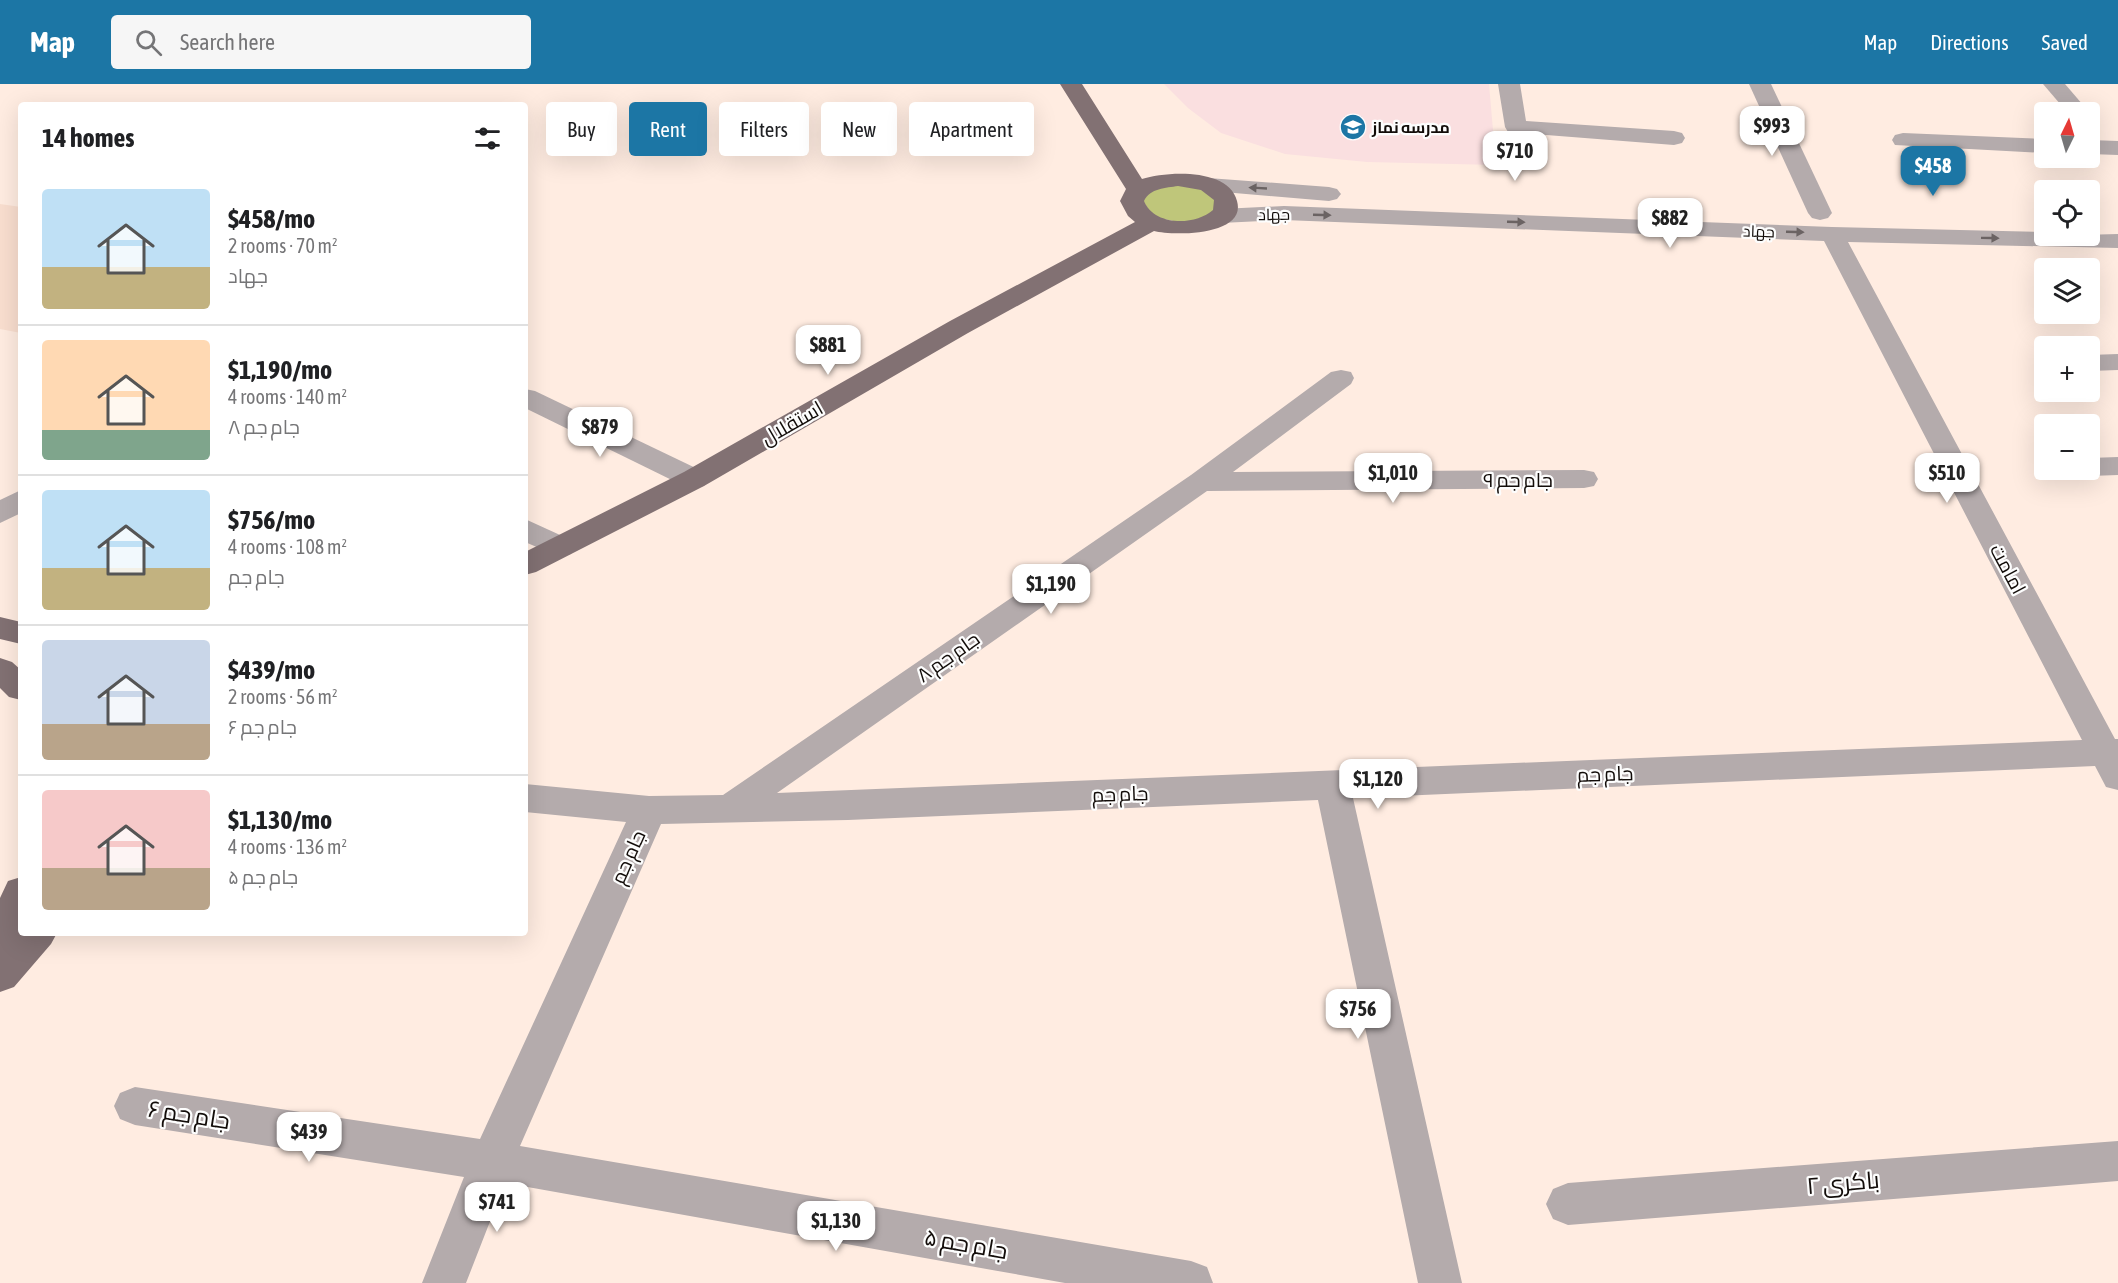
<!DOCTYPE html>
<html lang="en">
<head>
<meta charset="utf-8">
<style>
	body { margin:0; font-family:"Asap Condensed",Cairo,sans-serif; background:#f6f6f6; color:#202124; height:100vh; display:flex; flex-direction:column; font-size:22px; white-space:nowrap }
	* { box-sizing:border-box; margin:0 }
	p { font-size:20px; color:#757577 }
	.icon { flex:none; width:33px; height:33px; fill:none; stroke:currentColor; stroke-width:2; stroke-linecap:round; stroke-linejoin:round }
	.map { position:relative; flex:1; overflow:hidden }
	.sheet { position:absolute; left:18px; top:18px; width:510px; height:834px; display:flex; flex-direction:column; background:#fff; border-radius:6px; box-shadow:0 6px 24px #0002 }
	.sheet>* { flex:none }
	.guide { position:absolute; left:546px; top:18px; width:570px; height:54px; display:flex; gap:12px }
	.needle { width:39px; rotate:5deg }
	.tools { position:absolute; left:2034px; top:18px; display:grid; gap:12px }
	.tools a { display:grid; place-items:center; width:66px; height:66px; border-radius:6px; background:#fff; box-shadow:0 6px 24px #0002; font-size:30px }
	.price { position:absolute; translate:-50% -51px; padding:0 14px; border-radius:12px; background:#fff; color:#222; font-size:20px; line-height:39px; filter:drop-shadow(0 2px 3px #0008) }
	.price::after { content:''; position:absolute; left:50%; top:36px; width:18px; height:14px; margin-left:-9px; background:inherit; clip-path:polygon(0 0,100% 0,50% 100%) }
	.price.selected { background:#1c76a5; color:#fff }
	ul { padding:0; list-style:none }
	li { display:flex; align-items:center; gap:18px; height:150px; padding:0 24px }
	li+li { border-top:2px solid #e0e0e0 }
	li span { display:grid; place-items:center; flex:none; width:168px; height:120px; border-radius:6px; color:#555 }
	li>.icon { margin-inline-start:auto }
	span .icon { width:72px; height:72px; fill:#fffc; stroke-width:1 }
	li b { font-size:26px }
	h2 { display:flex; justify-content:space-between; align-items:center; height:72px; padding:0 24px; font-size:26px }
	.tag { padding:0 21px; border-radius:6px; background:#fff; box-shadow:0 6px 24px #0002; font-size:21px; line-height:54px }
	.tag.selected { background:#1c76a5; color:#fff }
	header { display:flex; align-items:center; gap:36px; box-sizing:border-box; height:84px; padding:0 30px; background:#1c76a5; color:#fff }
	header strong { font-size:28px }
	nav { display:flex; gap:33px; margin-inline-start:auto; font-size:21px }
	.search { width:420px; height:54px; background:#f6f6f6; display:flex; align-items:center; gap:15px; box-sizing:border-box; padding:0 21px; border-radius:6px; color:#757577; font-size:22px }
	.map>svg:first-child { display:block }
	.built { fill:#f9decf }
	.education { fill:#fadfe0 }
	.green { fill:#bfc67a }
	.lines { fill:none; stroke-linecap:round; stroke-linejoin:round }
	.minor { fill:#b4abac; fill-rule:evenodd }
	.major { fill:#827173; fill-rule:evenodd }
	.oneway { fill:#6b6363 }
	.labels { text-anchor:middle; stroke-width:4.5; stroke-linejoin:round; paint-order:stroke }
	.far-poi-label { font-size:16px; font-weight:bold; fill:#120c09; stroke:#fdfdfd; text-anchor:start }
	.far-street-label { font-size:16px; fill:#120c09; stroke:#fdfdfd }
	.street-label { font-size:20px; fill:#120c09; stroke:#fdfdfd }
	.near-street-label { font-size:24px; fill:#120c09; stroke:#fdfdfd }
</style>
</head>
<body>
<header>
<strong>Map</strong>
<div class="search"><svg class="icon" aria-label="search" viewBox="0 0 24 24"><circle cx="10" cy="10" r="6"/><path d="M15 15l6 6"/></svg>Search here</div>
<nav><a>Map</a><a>Directions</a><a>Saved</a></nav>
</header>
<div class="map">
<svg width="2118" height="1199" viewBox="0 0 2118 1199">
	<rect width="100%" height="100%" fill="#ffece1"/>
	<!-- built -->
	<polygon class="built" points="0,120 21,123 21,249 0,245"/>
	<!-- education -->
	<polygon class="education" points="1164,0 1489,0 1496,81 1367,78 1285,70 1221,49 1188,24"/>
	<!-- green -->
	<polygon class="green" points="1163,101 1200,103 1217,114 1217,127 1189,140 1153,133 1142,115 1146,109"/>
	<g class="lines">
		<!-- minor -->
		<g class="minor">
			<polygon points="1498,0 1520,0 1526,37 1674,47 1682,49 1685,54 1682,59 1674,61 1508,48 1505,43"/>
			<polygon points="1749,0 1771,0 1832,129 1828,134 1820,136 1812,134 1808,129"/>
			<polygon points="2043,0 2065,0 2089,28 2067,28"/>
			<polygon points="1903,49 2044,55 2044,69 1895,61 1892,56 1895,51"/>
			<polygon points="2090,56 2118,57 2118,71 2090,70"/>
			<polygon points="1208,94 1329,103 1337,105 1341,110 1337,115 1329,117 1200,106 1196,101 1200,96"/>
			<polygon points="1284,122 1832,143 2044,148 2044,152 2118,150 2118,164 1848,158 2115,655 2118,655 2118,706 2106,703 2095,682 1353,714 1462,1199 1418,1199 1318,716 848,736 661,740 520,1062 1191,1177 1207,1183 1213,1199 1065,1199 505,1099 466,1199 422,1199 464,1093 135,1041 120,1035 114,1022 120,1009 135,1003 480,1055 626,738 525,728 525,700 649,712 723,711 1191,391 1331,288 1341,286 1351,288 1354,294 1351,300 1233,388 1584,386 1594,388 1598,395 1594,402 1584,404 1207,407 777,709 2082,656 1824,157 1284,136 1221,139 1213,137 1209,132 1213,127 1221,125"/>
			<polygon points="2118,270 2118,286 2090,287 2090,271"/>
			<polygon points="525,305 535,307 704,388 708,395 704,402 694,404 684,402 525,324"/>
			<polygon points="2118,373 2118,391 2090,392 2080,389 2077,386 2090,386 2090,374"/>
			<polygon points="21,406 21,429 0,439 0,416"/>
			<polygon points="525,435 571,456 575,463 571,470 560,473 525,458"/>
			<polygon points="2118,1057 2118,1097 1568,1141 1553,1135 1546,1120 1553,1105 1568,1099"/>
		</g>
		<!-- major -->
		<g class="major">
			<path d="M1060,0h22l60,95c25,-8 87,-11 95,22 10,35 -64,35 -83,30l-186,102 -264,153 -168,86 -11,3v-23l159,-80 266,-151 185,-99 -7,-6 -8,-15 6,-12zM1178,102l23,4 13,10 -1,10c-18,16 -59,16 -69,-9 6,-13 22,-13 34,-15z"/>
			<polygon points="0,533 21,538 21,560 0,555"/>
			<polygon points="0,574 12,578 21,586 21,616 9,613 0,604"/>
			<polygon points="21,793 21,849 57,849 51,860 14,903 0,908 0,814 8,797"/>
		</g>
	</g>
	<!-- one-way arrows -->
	<defs><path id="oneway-solid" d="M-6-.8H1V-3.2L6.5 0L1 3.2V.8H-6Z" transform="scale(1.5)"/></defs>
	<g class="oneway">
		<use href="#oneway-solid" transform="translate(1258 104) rotate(-177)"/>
		<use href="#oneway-solid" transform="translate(1322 131) rotate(2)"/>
		<use href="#oneway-solid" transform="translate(1516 138) rotate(2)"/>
		<use href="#oneway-solid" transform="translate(1795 148) rotate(2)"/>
		<use href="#oneway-solid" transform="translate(1990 154) rotate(1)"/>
	</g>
	<!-- icons -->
	<defs>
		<g id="school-disc" transform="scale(1.35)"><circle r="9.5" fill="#1c76a5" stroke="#fdfdfd"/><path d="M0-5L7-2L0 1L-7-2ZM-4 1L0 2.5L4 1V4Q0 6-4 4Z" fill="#fff"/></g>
	</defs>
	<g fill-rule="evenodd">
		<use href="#school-disc" x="1353" y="43"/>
	</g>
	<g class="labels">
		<!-- far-poi labels -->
		<g class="far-poi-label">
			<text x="1372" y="49">مدرسه نماز</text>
		</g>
		<!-- far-street labels -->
		<g class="far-street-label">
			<text transform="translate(1274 130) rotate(-1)" y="6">جهاد</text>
			<text transform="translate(1759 147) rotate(2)" y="6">جهاد</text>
		</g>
		<!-- street labels -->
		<g class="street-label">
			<text transform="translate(792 339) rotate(-30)" y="7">استقلال</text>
			<text x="1518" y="403">جام جم ۹</text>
			<text transform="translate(2008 485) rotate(62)" y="7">امامت</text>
			<text transform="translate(948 573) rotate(-35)" y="7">جام جم ۸</text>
			<text transform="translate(1605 690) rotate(-2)" y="7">جام جم</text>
			<text transform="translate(1120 710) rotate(-2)" y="7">جام جم</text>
			<text transform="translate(628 773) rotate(-66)" y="7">جام جم</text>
		</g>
		<!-- near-street labels -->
		<g class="near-street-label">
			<text transform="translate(189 1031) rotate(9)" y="8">جام جم ۶</text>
			<text transform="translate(1843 1099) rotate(-5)" y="8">باکری ۲</text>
			<text transform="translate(966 1160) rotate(10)" y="8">جام جم ۵</text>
		</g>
	</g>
</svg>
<div class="tools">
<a><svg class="needle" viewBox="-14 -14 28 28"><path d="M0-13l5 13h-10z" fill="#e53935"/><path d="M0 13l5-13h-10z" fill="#757577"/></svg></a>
<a><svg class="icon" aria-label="locate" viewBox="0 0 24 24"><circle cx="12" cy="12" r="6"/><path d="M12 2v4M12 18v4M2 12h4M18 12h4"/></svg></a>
<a><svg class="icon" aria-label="layers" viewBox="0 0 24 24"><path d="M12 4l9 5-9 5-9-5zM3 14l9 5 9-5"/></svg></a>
<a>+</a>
<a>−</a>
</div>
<b class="price" style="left:1772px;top:73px">$993</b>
<b class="price" style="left:1515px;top:98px">$710</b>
<b class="price selected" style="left:1933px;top:113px">$458</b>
<b class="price" style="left:1670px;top:165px">$882</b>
<b class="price" style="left:828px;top:292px">$881</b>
<b class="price" style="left:600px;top:374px">$879</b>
<b class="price" style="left:1393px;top:420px">$1,010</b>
<b class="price" style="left:1947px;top:420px">$510</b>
<b class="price" style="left:1051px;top:531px">$1,190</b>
<b class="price" style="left:1378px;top:726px">$1,120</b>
<b class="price" style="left:1358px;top:956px">$756</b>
<b class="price" style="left:309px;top:1079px">$439</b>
<b class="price" style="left:497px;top:1149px">$741</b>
<b class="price" style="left:836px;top:1168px">$1,130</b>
<div class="guide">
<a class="tag">Buy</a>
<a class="tag selected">Rent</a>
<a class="tag">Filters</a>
<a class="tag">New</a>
<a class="tag">Apartment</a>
</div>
<section class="sheet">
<h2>14 homes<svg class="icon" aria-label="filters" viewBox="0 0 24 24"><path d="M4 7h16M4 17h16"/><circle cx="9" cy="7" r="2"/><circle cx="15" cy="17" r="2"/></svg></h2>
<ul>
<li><span style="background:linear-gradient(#bfe0f5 65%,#c2b280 0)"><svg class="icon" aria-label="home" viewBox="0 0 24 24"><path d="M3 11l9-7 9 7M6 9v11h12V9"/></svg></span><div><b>$458/mo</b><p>2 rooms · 70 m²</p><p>جهاد</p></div></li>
<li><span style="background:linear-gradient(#ffd9b3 75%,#7fa58c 0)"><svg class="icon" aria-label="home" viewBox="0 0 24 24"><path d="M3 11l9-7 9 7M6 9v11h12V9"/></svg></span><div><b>$1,190/mo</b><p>4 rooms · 140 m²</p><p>جام جم ۸</p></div></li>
<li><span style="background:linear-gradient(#bfe0f5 65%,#c2b280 0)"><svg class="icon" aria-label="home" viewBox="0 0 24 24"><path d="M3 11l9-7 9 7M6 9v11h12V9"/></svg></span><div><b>$756/mo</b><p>4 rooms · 108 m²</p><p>جام جم</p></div></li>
<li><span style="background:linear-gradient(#c9d6e8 70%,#b9a48a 0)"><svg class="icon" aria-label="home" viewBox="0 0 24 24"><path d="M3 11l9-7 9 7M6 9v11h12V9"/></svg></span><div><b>$439/mo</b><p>2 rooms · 56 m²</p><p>جام جم ۶</p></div></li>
<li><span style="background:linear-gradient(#f6c9c9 65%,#b9a48a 0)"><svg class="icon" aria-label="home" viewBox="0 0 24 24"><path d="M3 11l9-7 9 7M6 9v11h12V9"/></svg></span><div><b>$1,130/mo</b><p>4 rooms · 136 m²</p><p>جام جم ۵</p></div></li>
</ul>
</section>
</div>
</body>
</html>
